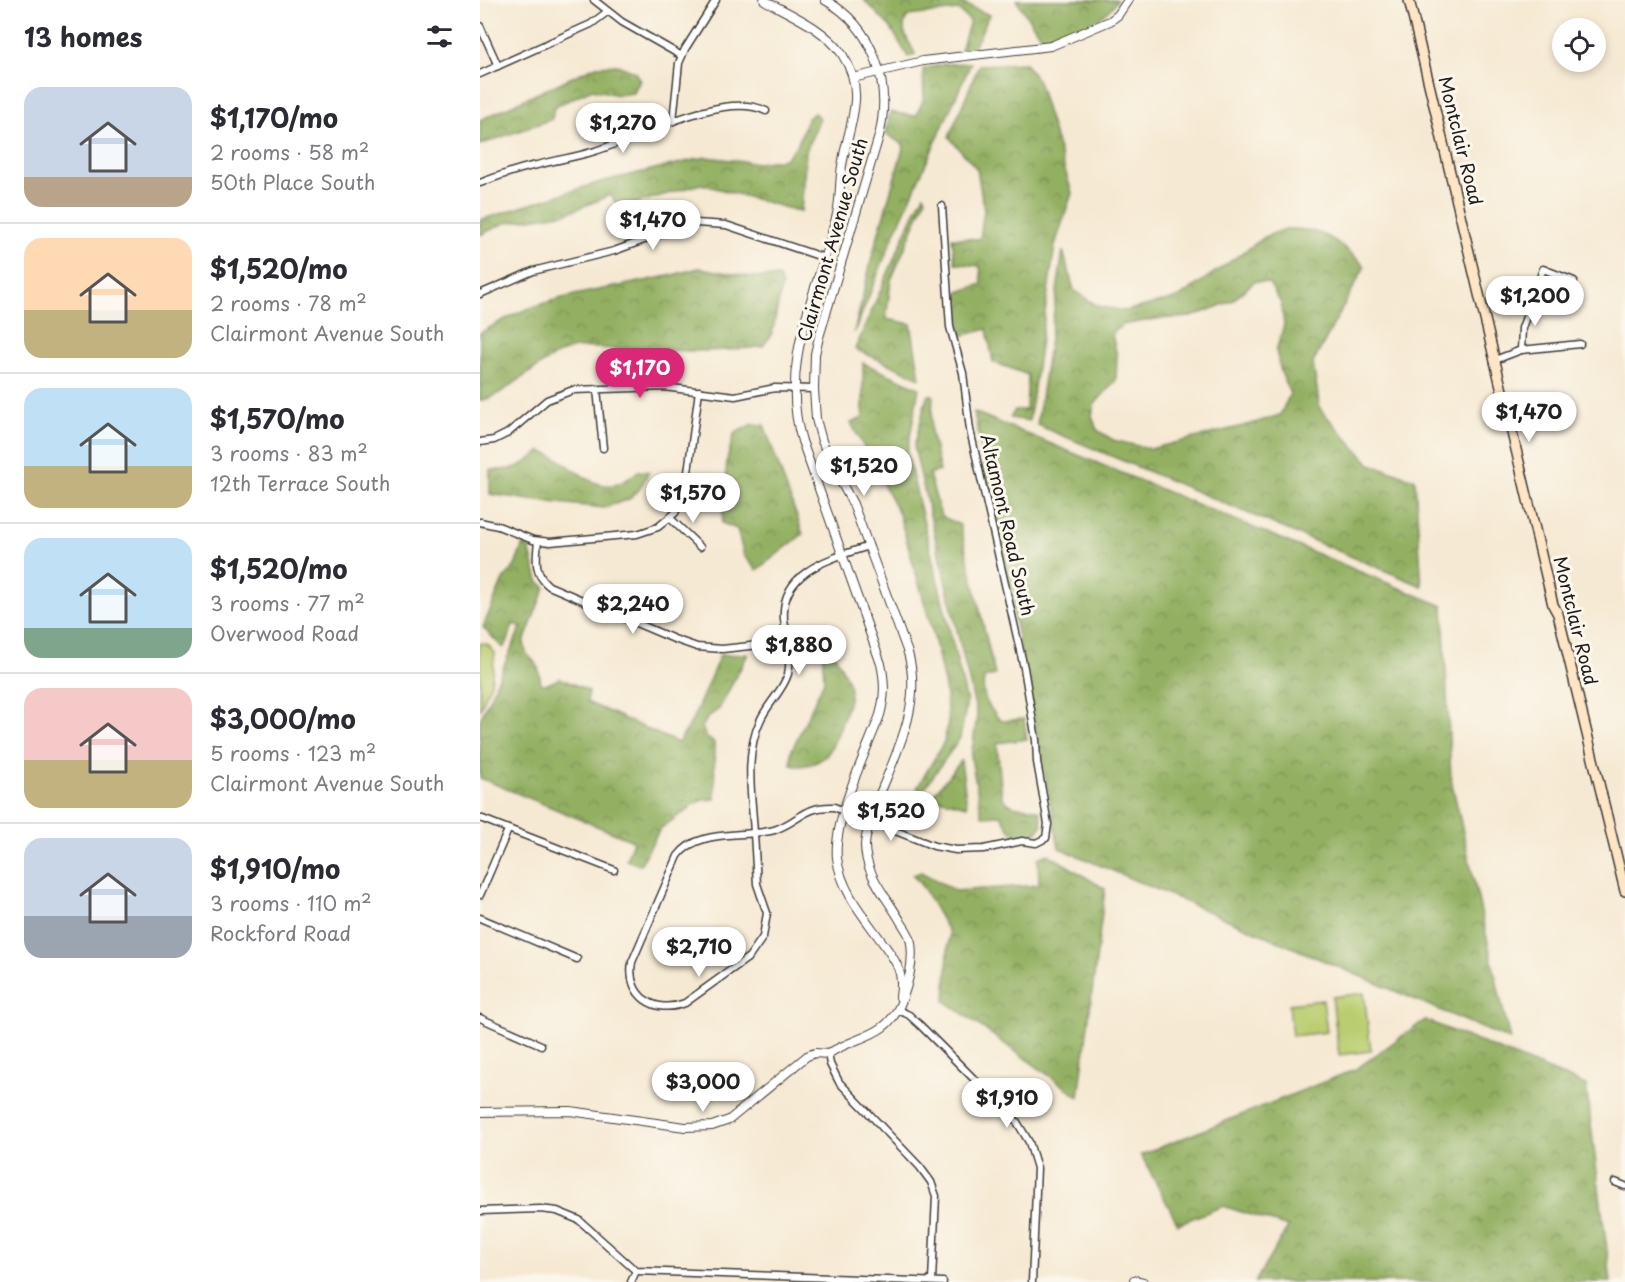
<!DOCTYPE html>
<html lang="en">
<head>
<meta charset="utf-8">
<style>
	body { margin:0; font-family:"Playpen Sans",sans-serif; background:#f2f2f3; color:#2b2b33; height:100vh; display:flex; flex-direction:column; font-size:22px; white-space:nowrap }
	* { box-sizing:border-box; margin:0 }
	p { font-size:20px; color:#7c7c81 }
	.icon { flex:none; width:33px; height:33px; fill:none; stroke:currentColor; stroke-width:2; stroke-linecap:round; stroke-linejoin:round }
	.map { position:relative; flex:1; overflow:hidden }
	.drawer { display:flex; flex-direction:column; background:#fff; width:480px }
	.drawer>* { flex:none }
	.buttons { position:absolute; left:1072px; top:18px; display:grid; gap:12px }
	.buttons a { display:grid; place-items:center; width:54px; height:54px; border-radius:50%; background:#fff; box-shadow:0 3px 9px #0003; font-size:30px }
	.price { position:absolute; translate:-50% -51px; padding:0 14px; border-radius:21px; background:#fff; color:#222; font-size:20px; line-height:39px; filter:drop-shadow(0 2px 3px #0008) }
	.price::after { content:''; position:absolute; left:50%; top:36px; width:18px; height:14px; margin-left:-9px; background:inherit; clip-path:polygon(0 0,100% 0,50% 100%) }
	.price.on { background:#db2777; color:#fff }
	ul { padding:0; list-style:none }
	li { display:flex; align-items:center; gap:18px; height:150px; padding:0 24px }
	li+li { border-top:2px solid #e1e1e2 }
	li span { display:grid; place-items:center; flex:none; width:168px; height:120px; border-radius:18px; color:#555 }
	li>.icon { margin-inline-start:auto }
	span .icon { width:72px; height:72px; fill:#fffc; stroke-width:1 }
	li b { font-size:26px }
	h2 { display:flex; justify-content:space-between; align-items:center; height:72px; padding:0 24px; font-size:26px }
	main { display:flex; flex:1; min-height:0 }
	.map>svg:first-child { display:block }
	.forest { fill:url(#forest-crowns); stroke:#58663f; stroke-width:1.5; fill-rule:evenodd }
	.park { fill:#bacd70; stroke:#6b7446; stroke-width:1.5 }
	.lines { fill:none; stroke-linecap:round; stroke-linejoin:round }
	.minor-casing { stroke:#3d3b37; stroke-width:9 }
	.tertiary-casing { stroke:#3d3b37; stroke-width:10 }
	.secondary-casing { stroke:#3d3b37; stroke-width:12 }
	.minor { stroke:#fff; stroke-width:6 }
	.tertiary { stroke:#fff; stroke-width:8 }
	.secondary { stroke:#fde5c5; stroke-width:9 }
	.labels { text-anchor:middle; stroke-width:6; stroke-linejoin:round; paint-order:stroke }
	.street-label { font-size:18px; fill:#1c1c1c; stroke:#fbf7ec }
</style>
</head>
<body>
<main>
<section class="drawer">
<h2>13 homes<svg class="icon" aria-label="filters" viewBox="0 0 24 24"><path d="M4 7h16M4 17h16"/><circle cx="9" cy="7" r="2"/><circle cx="15" cy="17" r="2"/></svg></h2>
<ul>
<li><span style="background:linear-gradient(#c9d6e8 75%,#b9a48a 0)"><svg class="icon" aria-label="home" viewBox="0 0 24 24"><path d="M3 11l9-7 9 7M6 9v11h12V9"/></svg></span><div><b>$1,170/mo</b><p>2 rooms · 58 m²</p><p>50th Place South</p></div></li>
<li><span style="background:linear-gradient(#ffd9b3 60%,#c2b280 0)"><svg class="icon" aria-label="home" viewBox="0 0 24 24"><path d="M3 11l9-7 9 7M6 9v11h12V9"/></svg></span><div><b>$1,520/mo</b><p>2 rooms · 78 m²</p><p>Clairmont Avenue South</p></div></li>
<li><span style="background:linear-gradient(#bfe0f5 65%,#c2b280 0)"><svg class="icon" aria-label="home" viewBox="0 0 24 24"><path d="M3 11l9-7 9 7M6 9v11h12V9"/></svg></span><div><b>$1,570/mo</b><p>3 rooms · 83 m²</p><p>12th Terrace South</p></div></li>
<li><span style="background:linear-gradient(#bfe0f5 75%,#7fa58c 0)"><svg class="icon" aria-label="home" viewBox="0 0 24 24"><path d="M3 11l9-7 9 7M6 9v11h12V9"/></svg></span><div><b>$1,520/mo</b><p>3 rooms · 77 m²</p><p>Overwood Road</p></div></li>
<li><span style="background:linear-gradient(#f6c9c9 60%,#c2b280 0)"><svg class="icon" aria-label="home" viewBox="0 0 24 24"><path d="M3 11l9-7 9 7M6 9v11h12V9"/></svg></span><div><b>$3,000/mo</b><p>5 rooms · 123 m²</p><p>Clairmont Avenue South</p></div></li>
<li><span style="background:linear-gradient(#c9d6e8 65%,#9aa5b1 0)"><svg class="icon" aria-label="home" viewBox="0 0 24 24"><path d="M3 11l9-7 9 7M6 9v11h12V9"/></svg></span><div><b>$1,910/mo</b><p>3 rooms · 110 m²</p><p>Rockford Road</p></div></li>
</ul>
</section>
<div class="map">
<svg width="1145" height="1282" viewBox="0 0 1145 1282">
	<defs>
		<pattern id="forest-crowns" width="20" height="18" patternUnits="userSpaceOnUse" patternTransform="scale(1.5)"><rect width="20" height="18" fill="#93b062"/><path d="M2 6a3 3 0 1 1 6 0M12 15a3 3 0 1 1 6 0" fill="none" stroke="#778e50"/></pattern>
	</defs>
	<rect width="100%" height="100%" fill="#fbf7ec"/>
	<filter id="ink" filterUnits="userSpaceOnUse"><feTurbulence type="fractalNoise" baseFrequency=".0167" numOctaves="2"/><feDisplacementMap in="SourceGraphic" scale="12" xChannelSelector="R" yChannelSelector="G"/><feConvolveMatrix kernelMatrix="1 2 1 2 8 2 1 2 1" color-interpolation-filters="sRGB"/></filter>
	<filter id="wash" filterUnits="userSpaceOnUse"><feTurbulence type="fractalNoise" baseFrequency=".008" numOctaves="4" result="noise"/><feDisplacementMap in="SourceGraphic" scale="24" xChannelSelector="R" yChannelSelector="G"/><feGaussianBlur stdDeviation="1.35" result="paint"/><feColorMatrix in="noise" values="0 0 0 0 0 0 0 0 0 0 0 0 0 0 0 0 0 1.4 0 .05"/><feComposite in="paint" operator="in"/></filter>
	<g filter="url(#wash)">
		<rect width="100%" height="100%" fill="#f6e9d3"/>
		<!-- forest -->
		<g class="forest">
			<path d="M384,0h91l34,15 -16,35h-12l9,-29 -12,-11 -50,6c-10,13 1,25 7,38l-7,3 -17,-29z"/>
			<path d="M536,0h101c-14,25 -50,31 -74,40z"/>
			<polygon points="491,63 410,244 374,333 393,253 424,145 406,134 410,112 436,116 444,98 443,69 465,64"/>
			<polygon points="545,63 558,81 592,193 575,245 549,421 530,418 535,410 546,410 548,375 513,362 507,329 481,336 476,293 502,284 500,266 475,263 472,238 500,239 504,210 497,169 469,137 499,65"/>
			<polygon points="137,65 155,72 160,81 153,93 138,95 112,89 74,107 72,119 0,145 0,120 116,66"/>
			<polygon points="334,113 340,118 326,151 321,212 221,184 139,208 131,195 87,213 25,223 0,235 0,220 120,182 226,157 278,163 305,159 318,144 327,119"/>
			<polygon points="444,195 446,198 411,280 406,319 431,324 440,378 375,349 435,211"/>
			<path d="M805,229c41,-1 51,11 80,37l-52,97 7,46 50,55 45,15 7,107 -385,-161 26,-174 11,39 24,16 27,5 53,-13 87,-61zM775,281l14,2 12,20 3,22 -8,26 5,21 9,22 -10,21 -29,9 -101,25 -37,-9 -16,-10 -5,-14 2,-11 22,-25 1,-24 -5,-22 10,-9 34,-6 35,-2 41,-16z"/>
			<path d="M219,268l53,9h27l3,8 -10,49 -9,12c-46,8 -94,4 -141,3 -15,0 -32,-3 -46,-1 -30,4 -75,53 -96,52v-67c15,-8 29,-17 45,-23 53,-21 118,-25 174,-42z"/>
			<polygon points="383,363 439,388 427,453 487,702 480,738 442,792 437,788 464,742 468,722 465,687 453,633 419,514 371,423 383,418"/>
			<path d="M449,395h4l-2,37 9,39 -11,3 12,42 19,9 35,150 -11,3c-3,19 4,29 17,43l23,-2 3,20 -30,4 5,54c11,15 24,7 38,14l2,15 -6,7 -23,2 -12,-20 -19,1 -11,-58 6,-43 -63,-268 12,-47z"/>
			<polygon points="494,412 963,606 971,779 1030,1040 579,848"/>
			<polygon points="272,424 284,425 323,534 277,570 264,556 257,529 242,523 247,460 254,434"/>
			<path d="M61,451c7,3 15,6 22,11 28,19 44,37 75,9l11,1 -10,18 -10,9 -25,9 -74,-8 -40,-6v-24c24,1 33,-4 51,-19z"/>
			<polygon points="43,544 49,548 58,581 65,587 44,642 46,653 58,666 61,684 68,684 80,678 109,691 107,702 198,743 212,721 240,655 268,654 239,709 228,717 222,727 226,737 234,743 235,799 221,800 180,829 160,865 146,860 153,841 0,778 0,720 41,627 33,624 28,641 23,648 3,627 23,580 35,566"/>
			<path d="M342,640l6,2c6,13 20,34 22,47 1,13 -16,58 -24,67 -9,8 -24,12 -35,9v-13l33,-71z"/>
			<polygon points="481,761 487,806 451,797"/>
			<polygon points="568,854 625,889 599,1097 465,1001 469,933 444,889 433,875 441,872 476,891 559,885 558,858"/>
			<polygon points="945,1020 1106,1085 1131,1282 775,1282 808,1227 743,1206 698,1224 661,1155 876,1069"/>
		</g>
		<!-- park -->
		<g class="park">
			<polygon points="0,643 7,644 15,653 11,683 0,710"/>
			<polygon points="884,993 891,1051 859,1055 852,997"/>
			<polygon points="843,1000 847,1032 812,1036 809,1004"/>
		</g>
	</g>
	<g filter="url(#ink)">
		<g class="lines">
			<!-- minor casing -->
			<g class="minor-casing">
				<g id="minor">
					<polyline points="114,0 142,22 202,56"/>
					<polyline points="0,26 18,66"/>
					<polyline points="0,74 111,24 127,12"/>
					<polyline points="193,121 199,63 205,49 236,0"/>
					<path d="M0,183c18,-7 37,-14 57,-18 19,-5 39,-8 58,-14 43,-13 128,-61 171,-40"/>
					<polyline points="0,294 53,271 134,251 200,227 216,223 246,225 345,258"/>
					<polyline points="1041,350 1100,344"/>
					<polyline points="1015,360 1041,350 1042,328 1063,269 1094,281"/>
					<polyline points="117,389 123,448"/>
					<polyline points="0,442 14,440 28,433 67,400 93,390 184,387 255,396 295,388 334,389"/>
					<polyline points="190,518 220,547"/>
					<polyline points="0,522 18,526 53,540 70,542 157,534 178,527 195,513 205,494 219,391"/>
					<path d="M58,541c-2,18 -4,33 11,45l125,53 23,8 25,2 65,-7"/>
					<path d="M389,546c-36,12 -89,24 -85,73 2,18 8,37 4,55 -5,17 -21,30 -28,47 -16,35 -8,75 -6,112 8,-1 16,-1 23,-4 24,-9 27,-23 57,-22l100,39 22,4 28,-1 38,-8 14,2 10,-5 2,-14 -11,-62 -1,-22 -12,-72 -54,-238 -7,-57 -13,-46 -8,-121"/>
					<polyline points="0,818 134,870"/>
					<path d="M274,833l3,51 10,29 -4,24 -14,20 -64,46c-30,12 -59,-7 -53,-41l46,-106c16,-23 51,-20 76,-23z"/>
					<polyline points="0,895 28,830"/>
					<polyline points="0,918 97,959"/>
					<polyline points="418,1010 429,1015 440,1025 537,1122 549,1142 557,1168 552,1282"/>
					<polyline points="0,1018 61,1045"/>
					<polyline points="348,1054 350,1064 359,1082 440,1167 451,1182 456,1196 452,1281"/>
					<polyline points="1135,1182 1145,1186"/>
					<polyline points="0,1211 60,1209 77,1211 99,1220 156,1271 463,1282"/>
					<polyline points="151,1282 156,1271"/>
				</g>
			</g>
			<!-- tertiary casing -->
			<g class="tertiary-casing">
				<g id="tertiary">
					<path d="M284,0c27,15 60,28 78,54 25,38 8,67 1,106 -4,18 -2,36 -6,54 -18,75 -59,148 -35,227l79,223c4,18 4,32 -1,51 -14,37 -47,105 -43,143 4,34 29,61 48,88 6,9 13,17 15,28 2,8 1,15 0,23"/>
					<polyline points="373,78 443,61 571,46 630,21 638,15 648,0"/>
					<path d="M0,1112l90,-1 115,16 27,-1 17,-6 78,-64 8,-3 13,1c28,-19 60,-15 74,-54 7,-19 13,-42 8,-62 -2,-6 -6,-11 -9,-16 -14,-25 -36,-47 -36,-77 1,-16 7,-30 12,-44 19,-48 46,-96 31,-148l-55,-149 -19,-35 -12,-28 -6,-22 -2,-30 1,-35 4,-17 60,-201c13,-52 -5,-109 -54,-136"/>
					<polyline points="654,1280 663,1282"/>
				</g>
			</g>
			<!-- secondary casing -->
			<g class="secondary-casing">
				<polyline id="secondary" points="929,0 1073,605 1078,614 1145,891"/>
			</g>
			<!-- minor -->
			<use href="#minor" class="minor"/>
			<!-- tertiary -->
			<use href="#tertiary" class="tertiary"/>
			<!-- secondary -->
			<use href="#secondary" class="secondary"/>
		</g>
	</g>
	<g class="labels">
		<!-- street labels -->
		<g class="street-label">
			<text transform="translate(980 141) rotate(76)" y="6">Montclair Road</text>
			<text transform="translate(353 240) rotate(-74)" y="6">Clairmont Avenue South</text>
			<text transform="translate(527 525) rotate(77)" y="6">Altamont Road South</text>
			<text transform="translate(1095 621) rotate(76)" y="6">Montclair Road</text>
		</g>
	</g>
</svg>
<div class="buttons">
<a><svg class="icon" aria-label="locate" viewBox="0 0 24 24"><circle cx="12" cy="12" r="6"/><path d="M12 2v4M12 18v4M2 12h4M18 12h4"/></svg></a>
</div>
<b class="price" style="left:143px;top:154px">$1,270</b>
<b class="price" style="left:173px;top:251px">$1,470</b>
<b class="price" style="left:1055px;top:327px">$1,200</b>
<b class="price on" style="left:160px;top:399px">$1,170</b>
<b class="price" style="left:1049px;top:443px">$1,470</b>
<b class="price" style="left:384px;top:497px">$1,520</b>
<b class="price" style="left:213px;top:524px">$1,570</b>
<b class="price" style="left:153px;top:635px">$2,240</b>
<b class="price" style="left:319px;top:676px">$1,880</b>
<b class="price" style="left:411px;top:842px">$1,520</b>
<b class="price" style="left:219px;top:978px">$2,710</b>
<b class="price" style="left:223px;top:1113px">$3,000</b>
<b class="price" style="left:527px;top:1129px">$1,910</b>
</div>
</main>
</body>
</html>
